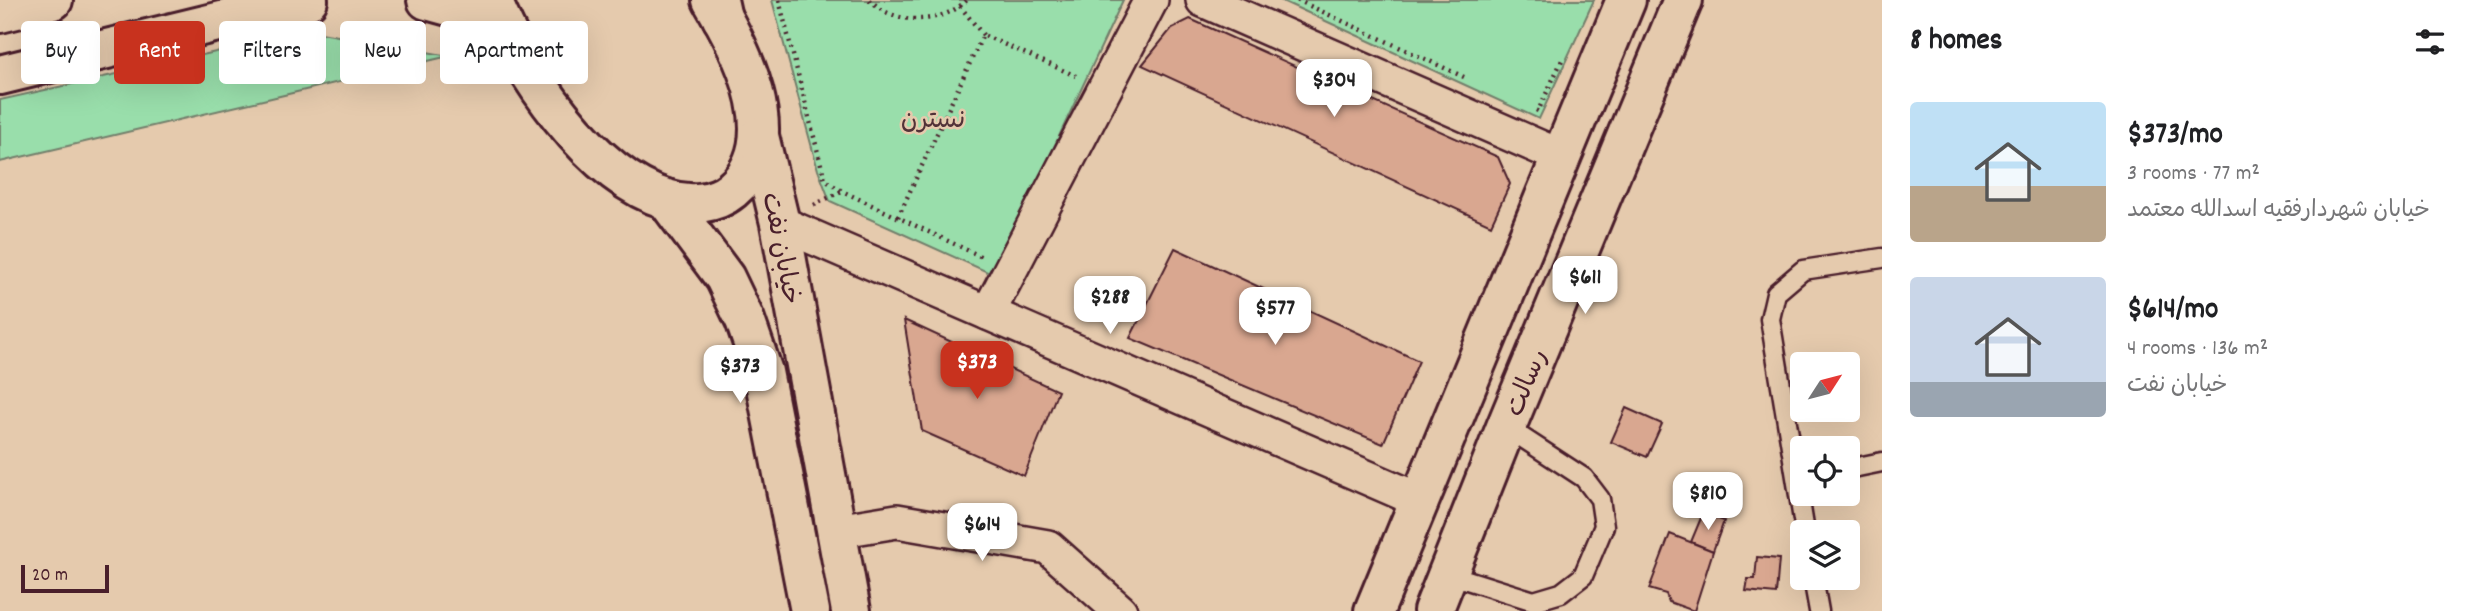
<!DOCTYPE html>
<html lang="en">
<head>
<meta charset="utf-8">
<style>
	body { margin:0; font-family:Dekko,"Playpen Sans Arabic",sans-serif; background:#f6f6f6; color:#202124; height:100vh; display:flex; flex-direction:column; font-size:26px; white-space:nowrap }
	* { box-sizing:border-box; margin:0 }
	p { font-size:23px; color:#757577 }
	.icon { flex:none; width:38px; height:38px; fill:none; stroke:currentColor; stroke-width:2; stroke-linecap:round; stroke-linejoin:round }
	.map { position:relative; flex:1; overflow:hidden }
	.sheet { display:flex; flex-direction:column; background:#fff; width:595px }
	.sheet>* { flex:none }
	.guide { position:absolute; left:21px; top:21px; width:665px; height:63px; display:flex; gap:14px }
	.needle { width:46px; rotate:54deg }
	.buttons { position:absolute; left:1790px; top:352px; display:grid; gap:14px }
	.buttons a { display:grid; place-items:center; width:70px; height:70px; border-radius:7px; background:#fff; box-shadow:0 7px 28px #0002; font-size:35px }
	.scale { position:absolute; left:21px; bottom:18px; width:88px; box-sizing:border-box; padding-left:7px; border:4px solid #4a1f2b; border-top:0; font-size:19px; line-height:24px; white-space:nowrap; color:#4a1f2b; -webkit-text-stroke:5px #e5caad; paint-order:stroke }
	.price { position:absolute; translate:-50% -60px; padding:0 16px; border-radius:14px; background:#fff; color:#222; font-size:23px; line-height:46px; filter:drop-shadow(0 2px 4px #0008) }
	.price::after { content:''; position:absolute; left:50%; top:42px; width:21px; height:16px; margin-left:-10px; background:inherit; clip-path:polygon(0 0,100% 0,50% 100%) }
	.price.selected { background:#c8321e; color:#fff }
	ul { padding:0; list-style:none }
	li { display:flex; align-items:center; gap:21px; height:175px; padding:0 28px }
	li span { display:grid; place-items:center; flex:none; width:196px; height:140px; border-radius:7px; color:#555 }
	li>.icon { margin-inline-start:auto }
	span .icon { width:84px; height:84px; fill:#fffc; stroke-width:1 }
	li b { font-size:30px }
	h2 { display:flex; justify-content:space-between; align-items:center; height:84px; padding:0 28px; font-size:30px }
	.chip { padding:0 24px; border-radius:7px; background:#fff; box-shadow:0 7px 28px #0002; font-size:24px; line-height:63px }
	.chip.selected { background:#c8321e; color:#fff }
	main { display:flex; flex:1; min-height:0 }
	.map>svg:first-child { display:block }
	.green { fill:#99deab; stroke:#727e6b; stroke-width:2 }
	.building { fill:#d9a790; stroke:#4a1f2b; stroke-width:2 }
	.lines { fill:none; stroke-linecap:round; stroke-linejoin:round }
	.lane-casing { stroke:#4a1f2b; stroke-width:23 }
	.street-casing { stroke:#4a1f2b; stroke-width:38 }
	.secondary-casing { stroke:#4a1f2b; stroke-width:44 }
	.highway-casing { stroke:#4a1f2b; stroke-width:44 }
	.path { stroke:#4a1f2b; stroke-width:4.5; stroke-dasharray:2 5; stroke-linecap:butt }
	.lane { stroke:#e5caad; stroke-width:18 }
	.street { stroke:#e5caad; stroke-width:33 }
	.secondary { stroke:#e5caad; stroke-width:38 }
	.highway { stroke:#e5caad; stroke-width:38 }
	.labels { text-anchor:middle; stroke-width:5; stroke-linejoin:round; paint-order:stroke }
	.park-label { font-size:26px; fill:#523238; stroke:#e5caad }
	.street-label { font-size:26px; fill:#4a1f2b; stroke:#e5caad }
</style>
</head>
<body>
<main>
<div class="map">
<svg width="1882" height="611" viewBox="0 0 1882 611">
	<rect width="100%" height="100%" fill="#e5caad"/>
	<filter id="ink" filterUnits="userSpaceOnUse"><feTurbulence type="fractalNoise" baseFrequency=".0143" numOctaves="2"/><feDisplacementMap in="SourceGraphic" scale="14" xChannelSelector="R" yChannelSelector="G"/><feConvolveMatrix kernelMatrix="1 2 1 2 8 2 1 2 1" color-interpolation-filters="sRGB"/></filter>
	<g filter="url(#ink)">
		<!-- green -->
		<g class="green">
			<polygon points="772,0 1123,0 994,275 830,201 818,170"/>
			<polygon points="1280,0 1594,0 1539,119"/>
			<polygon points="310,31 449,56 0,162 0,100"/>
		</g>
		<!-- building -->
		<g class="building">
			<polygon points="1190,19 1498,157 1510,184 1491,225 1142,65 1172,28"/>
			<polygon points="1175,248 1419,361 1383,444 1130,338"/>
			<polygon points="904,320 1058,391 1024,476 922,431"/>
			<polygon points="1626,408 1662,424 1647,457 1611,442"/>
			<polygon points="1703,513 1724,521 1713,551 1691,542"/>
			<polygon points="1670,534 1713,551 1694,611 1669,602 1666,594 1649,589"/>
			<polygon points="1757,557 1779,559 1776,594 1746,591 1748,579 1755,579"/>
		</g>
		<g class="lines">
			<!-- lane casing -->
			<g class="lane-casing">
				<g id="lane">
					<polyline points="1848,469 1882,462"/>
					<polyline points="1805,532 1770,319 1776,293 1803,270 1882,258"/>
					<polyline points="1448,574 1534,601 1561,593 1583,576 1604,526 1600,499 1584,478 1506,427"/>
					<polyline points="1813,578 1819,611"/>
				</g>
			</g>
			<!-- street casing -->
			<g class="street-casing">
				<g id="street">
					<polyline points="1203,0 1562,157"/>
					<polyline points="780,223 1419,500"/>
					<polyline points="988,313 1151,0"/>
					<polyline points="836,531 897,521 1048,547 1120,611"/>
				</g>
			</g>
			<!-- secondary casing -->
			<g class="secondary-casing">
				<g id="secondary">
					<polyline points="427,0 456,8 505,30"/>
					<path d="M492,0c28,70 99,176 174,199 22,7 48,6 66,-9 57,-48 10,-140 -20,-190"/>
					<polyline points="0,13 53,0"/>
					<polyline points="0,75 308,0"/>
					<polyline points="759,136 780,223 851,611"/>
					<polyline points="666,199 725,278 745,320 763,372 810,611"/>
					<polyline points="1374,611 1626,0"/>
					<polyline points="1433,611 1506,427 1683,0"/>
				</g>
			</g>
			<!-- highway casing -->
			<g class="highway-casing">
				<polyline id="highway" points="718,0 722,18"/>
			</g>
			<!-- path -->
			<g class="path">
				<polyline points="779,0 825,180 842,191 982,257"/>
				<path d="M869,0c6,4 12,10 19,13 25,11 59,7 79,-13"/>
				<polyline points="1297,0 1464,77"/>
				<polyline points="960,6 983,35"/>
				<polyline points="1536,110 1538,111 1563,58"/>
				<polyline points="814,205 842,191"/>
				<polyline points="898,217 983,35 1076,76"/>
			</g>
			<!-- lane -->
			<use href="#lane" class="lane"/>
			<!-- street -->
			<use href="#street" class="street"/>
			<!-- secondary -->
			<use href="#secondary" class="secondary"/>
			<!-- highway -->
			<use href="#highway" class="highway"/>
		</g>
	</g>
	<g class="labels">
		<!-- park labels -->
		<g class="park-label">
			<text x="933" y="127">نسترن</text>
		</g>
		<!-- street labels -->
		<g class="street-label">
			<text transform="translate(783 248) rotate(79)" y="9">خیابان نفت</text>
			<text transform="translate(1525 382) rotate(-67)" y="9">رسالت</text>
		</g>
	</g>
</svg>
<div class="buttons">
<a><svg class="needle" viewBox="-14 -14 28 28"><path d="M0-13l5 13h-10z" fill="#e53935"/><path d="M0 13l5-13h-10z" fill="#757577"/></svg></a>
<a><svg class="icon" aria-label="locate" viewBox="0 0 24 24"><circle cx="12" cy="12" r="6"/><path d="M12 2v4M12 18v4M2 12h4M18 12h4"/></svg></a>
<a><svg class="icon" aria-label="layers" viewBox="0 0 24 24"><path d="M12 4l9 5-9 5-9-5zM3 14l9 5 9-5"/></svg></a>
</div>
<div class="scale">20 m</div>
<b class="price" style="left:1334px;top:119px">$304</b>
<b class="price" style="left:1585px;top:316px">$611</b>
<b class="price" style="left:1110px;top:336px">$288</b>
<b class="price" style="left:1275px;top:347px">$577</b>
<b class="price selected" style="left:977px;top:401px">$373</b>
<b class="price" style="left:740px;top:405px">$373</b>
<b class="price" style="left:1708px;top:532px">$810</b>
<b class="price" style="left:982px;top:563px">$614</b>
<div class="guide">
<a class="chip">Buy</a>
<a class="chip selected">Rent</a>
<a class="chip">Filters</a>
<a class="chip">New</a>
<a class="chip">Apartment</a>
</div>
</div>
<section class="sheet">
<h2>8 homes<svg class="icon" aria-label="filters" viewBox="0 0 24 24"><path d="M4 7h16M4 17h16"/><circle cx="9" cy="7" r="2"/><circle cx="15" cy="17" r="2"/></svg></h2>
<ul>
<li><span style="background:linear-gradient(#bfe0f5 60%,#b9a48a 0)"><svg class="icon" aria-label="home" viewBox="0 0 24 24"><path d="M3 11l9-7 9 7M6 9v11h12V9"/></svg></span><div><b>$373/mo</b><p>3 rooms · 77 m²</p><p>خیابان شهردارفقیه اسدالله معتمد</p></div></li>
<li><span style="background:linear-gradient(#c9d6e8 75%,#9aa5b1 0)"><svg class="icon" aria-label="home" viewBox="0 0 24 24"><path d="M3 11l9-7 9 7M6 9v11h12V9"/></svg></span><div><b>$614/mo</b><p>4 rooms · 136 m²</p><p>خیابان نفت</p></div></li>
</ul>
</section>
</main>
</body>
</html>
